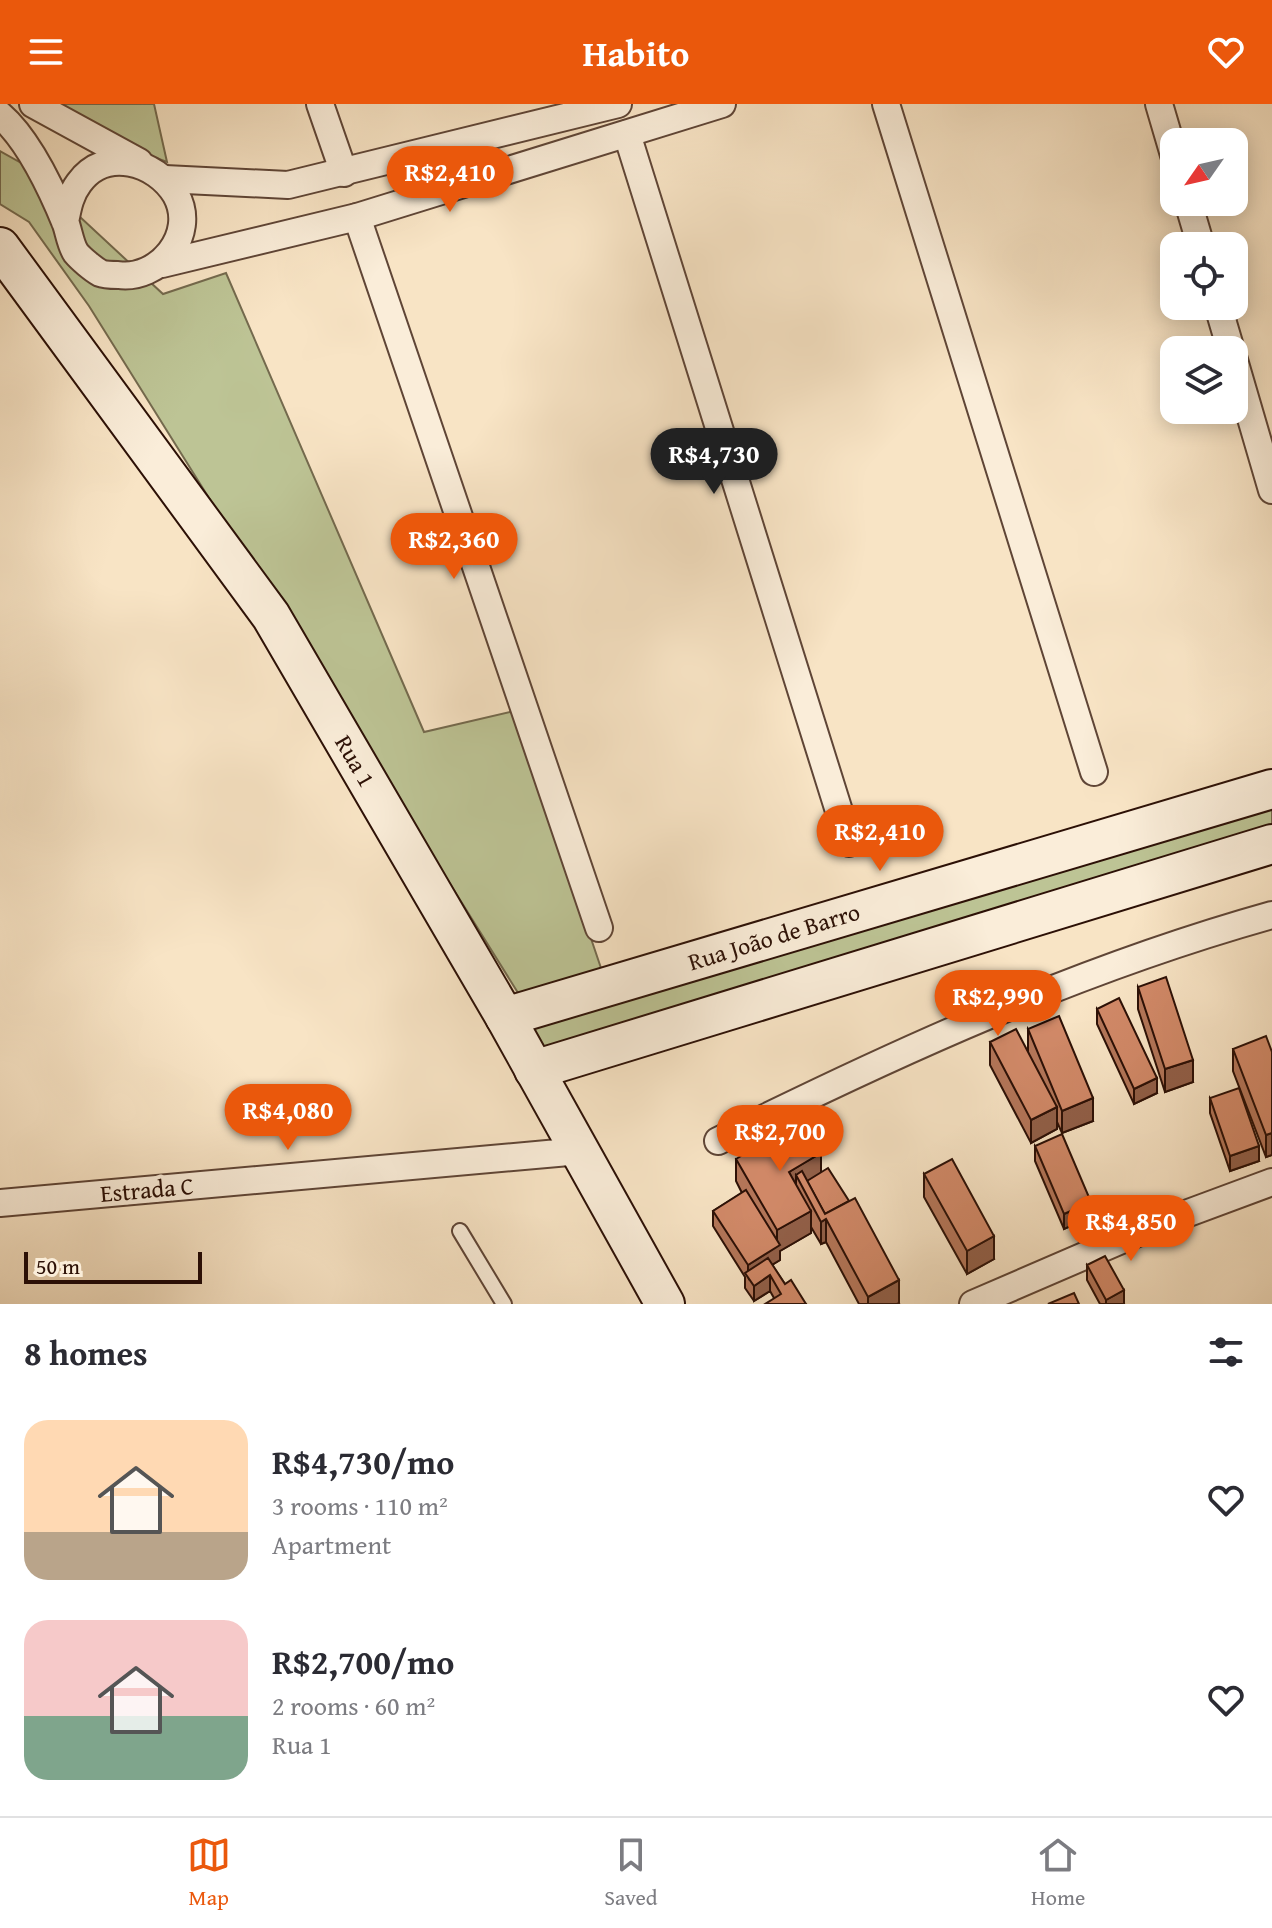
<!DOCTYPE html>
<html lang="en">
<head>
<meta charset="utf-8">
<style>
	body { margin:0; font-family:"Gentium Book Plus",serif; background:#f7f7f7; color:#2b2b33; height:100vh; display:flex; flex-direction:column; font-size:30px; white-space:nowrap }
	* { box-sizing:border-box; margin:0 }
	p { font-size:26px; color:#7c7c81 }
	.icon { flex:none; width:44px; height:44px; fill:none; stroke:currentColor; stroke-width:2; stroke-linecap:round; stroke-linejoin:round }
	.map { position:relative; height:1200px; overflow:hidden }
	.side { display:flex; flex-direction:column; background:#fff; flex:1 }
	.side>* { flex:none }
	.needle { width:52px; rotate:236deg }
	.fabs { position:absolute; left:1160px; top:24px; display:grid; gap:16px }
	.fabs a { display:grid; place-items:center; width:88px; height:88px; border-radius:16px; background:#fff; box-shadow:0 4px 20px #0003; font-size:40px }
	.scale { position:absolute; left:24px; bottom:20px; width:178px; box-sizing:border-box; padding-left:8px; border:4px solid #2c1006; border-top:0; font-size:22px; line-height:28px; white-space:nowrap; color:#2c1006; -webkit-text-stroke:6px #faedd9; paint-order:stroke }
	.price { position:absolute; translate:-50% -68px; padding:0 18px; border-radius:28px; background:#ea580c; color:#fff; font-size:26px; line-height:52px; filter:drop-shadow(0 2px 4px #0008) }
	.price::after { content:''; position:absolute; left:50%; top:48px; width:24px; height:18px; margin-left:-12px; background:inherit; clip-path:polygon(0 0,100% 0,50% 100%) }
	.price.active { background:#222; color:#fff }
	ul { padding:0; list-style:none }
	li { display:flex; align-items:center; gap:24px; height:200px; padding:0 24px }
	li span { display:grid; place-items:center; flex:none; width:224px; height:160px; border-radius:24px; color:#555 }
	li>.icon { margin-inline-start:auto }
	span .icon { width:96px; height:96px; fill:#fffc; stroke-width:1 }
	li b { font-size:34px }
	h2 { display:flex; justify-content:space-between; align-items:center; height:96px; padding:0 24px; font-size:34px }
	header { display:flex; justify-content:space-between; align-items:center; height:104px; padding:0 24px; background:#ea580c; color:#fff; font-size:36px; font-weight:700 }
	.tab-bar { display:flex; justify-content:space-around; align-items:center; height:112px; border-top:2px solid #e1e1e2; background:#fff; font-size:22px; color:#7c7c81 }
	.tab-bar a { display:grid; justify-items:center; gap:4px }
	.tab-bar .active { color:#ea580c }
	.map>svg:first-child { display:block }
	.green { fill:#bdc495; stroke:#746a4e; stroke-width:2 }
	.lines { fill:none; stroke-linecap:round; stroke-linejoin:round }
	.lane-casing { stroke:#5f4536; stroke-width:18 }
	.street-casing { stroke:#5f4536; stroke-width:30 }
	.secondary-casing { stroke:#2c1006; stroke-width:42 }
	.lane { stroke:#faedd9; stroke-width:14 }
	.street { stroke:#faedd9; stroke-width:26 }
	.secondary { stroke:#faedd9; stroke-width:38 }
	.wall { fill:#b47659; stroke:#2c1006; stroke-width:2 }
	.shaded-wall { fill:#926049; stroke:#2c1006; stroke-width:2 }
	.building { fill:#d18968; stroke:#2c1006; stroke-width:2 }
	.labels { text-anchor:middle; stroke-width:8; stroke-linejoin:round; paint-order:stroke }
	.street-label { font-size:24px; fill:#2c1006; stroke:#faedd9 }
</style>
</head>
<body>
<header><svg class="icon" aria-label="menu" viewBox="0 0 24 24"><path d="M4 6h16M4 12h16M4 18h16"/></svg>Habito<svg class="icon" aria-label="heart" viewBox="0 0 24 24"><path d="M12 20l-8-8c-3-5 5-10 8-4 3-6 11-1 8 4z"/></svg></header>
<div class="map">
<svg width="1272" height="1200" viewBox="0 0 1272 1200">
	<rect width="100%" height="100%" fill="#f8e4c5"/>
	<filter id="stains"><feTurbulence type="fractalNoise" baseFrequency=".0025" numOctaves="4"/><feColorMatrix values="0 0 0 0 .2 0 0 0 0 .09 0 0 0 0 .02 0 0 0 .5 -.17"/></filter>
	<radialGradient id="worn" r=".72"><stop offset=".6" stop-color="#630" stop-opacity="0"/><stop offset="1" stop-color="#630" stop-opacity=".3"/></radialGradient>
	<!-- green -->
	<g class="green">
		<polygon points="47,0 154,0 167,58 124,42"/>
		<polygon points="0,47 23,60 163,190 226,169 424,628 514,607 602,867 520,892 89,202 29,118 0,100"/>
		<polygon points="1272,693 1272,722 546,944 540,941 533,928 538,920"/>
	</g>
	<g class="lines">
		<!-- lane casing -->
		<g class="lane-casing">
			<polyline id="lane" points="460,1127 504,1200"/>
		</g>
		<!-- street casing -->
		<g class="street-casing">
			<g id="street">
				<polyline points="33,0 139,58"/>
				<polyline points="320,0 344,69"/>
				<polyline points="886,0 1094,668"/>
				<polyline points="1159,0 1174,51"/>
				<path d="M0,11c28,24 52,75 66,109 3,9 5,22 10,29 5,6 17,16 24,20 5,2 12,2 18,2 40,6 80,-40 58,-80 -20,-34 -71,-48 -97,-12 -9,12 -11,24 -14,39"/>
				<polyline points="627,30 849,739"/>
				<polyline points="165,75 288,81 618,0"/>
				<polyline points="1188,98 1201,142"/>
				<polyline points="357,113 599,824"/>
				<polyline points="162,160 357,113 722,0"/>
				<polyline points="1218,202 1231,246"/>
				<polyline points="1234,256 1272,386"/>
				<path d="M718,1037c179,-89 361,-172 554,-226"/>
				<polyline points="0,1099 580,1047"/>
				<polyline points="973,1200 1156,1121 1272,1078"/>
			</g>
		</g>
		<!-- secondary casing -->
		<g class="secondary-casing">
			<g id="secondary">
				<polyline points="0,143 271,512 505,913 665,1200"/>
				<polyline points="505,913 1272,685"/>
				<polyline points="534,966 1272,740"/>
			</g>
		</g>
		<!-- lane -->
		<use href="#lane" class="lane"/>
		<!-- street -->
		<use href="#street" class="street"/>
		<!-- secondary -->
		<use href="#secondary" class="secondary"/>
	</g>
	<!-- wall -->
	<g class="wall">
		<polygon points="1138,883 1193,978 1165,988 1138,905"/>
		<polygon points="1097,905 1157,989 1134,1000 1097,920"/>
		<polygon points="1028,925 1093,1017 1062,1029 1057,1018 1057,1025 1031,1039 990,961 990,938 1028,947"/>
		<polygon points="1233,945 1272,948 1272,1051 1266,1053 1233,967"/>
		<polygon points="1210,994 1259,1057 1230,1067 1210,1009"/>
		<polygon points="1035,1042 1091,1113 1064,1125 1035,1057"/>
		<polygon points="736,1055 821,1068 899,1199 897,1200 859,1200 826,1138 821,1140 811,1123 811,1129 780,1147 780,1156 772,1161 785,1180 806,1200 774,1194 770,1187 754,1197 745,1184 745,1173 713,1122 713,1107 742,1089 736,1077"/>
		<polygon points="924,1070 994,1155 967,1170 924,1093"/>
		<polygon points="1087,1161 1124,1200 1100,1200 1087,1176"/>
	</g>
	<!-- shaded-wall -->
	<g class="shaded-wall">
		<polygon points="1193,956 1193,978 1165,988 1165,965"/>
		<polygon points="1157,974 1157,989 1134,1000 1134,985"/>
		<polygon points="1093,994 1093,1017 1062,1029 1062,1007"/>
		<polygon points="1057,1003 1057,1025 1031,1039 1031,1016"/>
		<polygon points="1272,1029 1272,1051 1266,1053 1266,1031"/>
		<polygon points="1259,1042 1259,1057 1230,1067 1230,1052"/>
		<polygon points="821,1049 821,1071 806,1080 796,1071 796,1086 789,1068"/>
		<polygon points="1091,1098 1091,1113 1064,1125 1064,1110"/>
		<polygon points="811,1107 811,1129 780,1147 780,1156 749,1175 748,1172 748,1161 777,1142 777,1126"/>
		<polygon points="826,1115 826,1138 821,1140 821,1118"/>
		<polygon points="994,1132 994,1155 967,1170 967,1147"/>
		<polygon points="770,1171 770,1187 754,1197 754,1182"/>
		<polygon points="899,1176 899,1199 897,1200 868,1200 868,1193"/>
		<polygon points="1124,1186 1124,1200 1106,1200 1106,1196"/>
	</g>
	<!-- building -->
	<g class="building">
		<polygon points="1166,873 1193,956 1165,965 1138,883"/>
		<polygon points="1119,894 1157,974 1134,985 1097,905"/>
		<polygon points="1059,912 1093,994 1062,1007 1028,925"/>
		<polygon points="1016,925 1057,1003 1031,1016 990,938"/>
		<polygon points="1266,932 1272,948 1272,1029 1266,1031 1233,945"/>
		<polygon points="1239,984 1259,1042 1230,1052 1210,994"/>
		<polygon points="802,1016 821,1049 789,1068 811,1107 777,1126 736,1055"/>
		<polygon points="1062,1030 1091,1098 1064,1110 1035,1042"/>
		<polygon points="952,1055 994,1132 967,1147 924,1070"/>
		<polygon points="828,1064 849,1097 825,1110 807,1077"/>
		<polygon points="802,1067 825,1110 855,1094 899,1176 868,1193 826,1115 821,1118 796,1071"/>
		<polygon points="746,1086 780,1141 748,1161 713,1107"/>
		<polygon points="1105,1152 1124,1186 1106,1196 1087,1161"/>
		<polygon points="768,1154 785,1180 791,1176 806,1200 765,1200 781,1190 770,1171 754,1182 745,1169"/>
		<polygon points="1074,1189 1079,1200 1048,1200"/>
	</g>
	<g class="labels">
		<!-- street labels -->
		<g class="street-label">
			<text transform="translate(355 657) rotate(60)" y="8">Rua 1</text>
			<text transform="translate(774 833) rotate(-17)" y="8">Rua João de Barro</text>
			<text transform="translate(147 1086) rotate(-5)" y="8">Estrada C</text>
		</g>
	</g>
	<rect width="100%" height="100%" filter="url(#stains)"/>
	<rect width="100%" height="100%" fill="url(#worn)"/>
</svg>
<div class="fabs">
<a><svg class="needle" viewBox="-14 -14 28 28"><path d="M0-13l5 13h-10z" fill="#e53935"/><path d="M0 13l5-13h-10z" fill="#7c7c81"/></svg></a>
<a><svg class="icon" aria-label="locate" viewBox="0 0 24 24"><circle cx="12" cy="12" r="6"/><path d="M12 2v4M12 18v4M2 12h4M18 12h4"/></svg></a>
<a><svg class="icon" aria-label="layers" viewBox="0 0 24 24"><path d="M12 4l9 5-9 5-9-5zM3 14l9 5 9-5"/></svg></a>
</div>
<div class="scale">50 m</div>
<b class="price" style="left:450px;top:110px">R$2,410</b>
<b class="price active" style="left:714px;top:392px">R$4,730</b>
<b class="price" style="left:454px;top:477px">R$2,360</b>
<b class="price" style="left:880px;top:769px">R$2,410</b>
<b class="price" style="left:998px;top:934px">R$2,990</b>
<b class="price" style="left:288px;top:1048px">R$4,080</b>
<b class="price" style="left:780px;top:1069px">R$2,700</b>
<b class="price" style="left:1131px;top:1159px">R$4,850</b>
</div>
<section class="side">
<h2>8 homes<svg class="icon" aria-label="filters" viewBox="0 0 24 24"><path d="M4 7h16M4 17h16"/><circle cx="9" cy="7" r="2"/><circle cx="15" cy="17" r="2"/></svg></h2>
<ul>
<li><span style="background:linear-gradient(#ffd9b3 70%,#b9a48a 0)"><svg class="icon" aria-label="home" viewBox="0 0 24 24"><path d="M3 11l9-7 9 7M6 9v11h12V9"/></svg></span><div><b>R$4,730/mo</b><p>3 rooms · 110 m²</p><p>Apartment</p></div><svg class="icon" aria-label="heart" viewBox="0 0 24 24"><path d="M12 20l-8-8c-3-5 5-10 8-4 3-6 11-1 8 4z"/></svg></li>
<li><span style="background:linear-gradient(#f6c9c9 60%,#7fa58c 0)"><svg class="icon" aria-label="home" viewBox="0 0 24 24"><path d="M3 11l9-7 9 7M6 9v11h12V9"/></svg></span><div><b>R$2,700/mo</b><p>2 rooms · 60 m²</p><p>Rua 1</p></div><svg class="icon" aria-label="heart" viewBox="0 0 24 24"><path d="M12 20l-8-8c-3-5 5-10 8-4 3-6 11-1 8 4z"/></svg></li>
</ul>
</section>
<nav class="tab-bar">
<a class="active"><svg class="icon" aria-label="map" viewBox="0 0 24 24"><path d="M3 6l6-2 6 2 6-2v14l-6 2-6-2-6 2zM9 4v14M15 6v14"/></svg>Map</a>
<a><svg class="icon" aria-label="saved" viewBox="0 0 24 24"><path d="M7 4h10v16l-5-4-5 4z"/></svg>Saved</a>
<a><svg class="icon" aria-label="home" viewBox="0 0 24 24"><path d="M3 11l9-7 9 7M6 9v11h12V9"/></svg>Home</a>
</nav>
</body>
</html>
